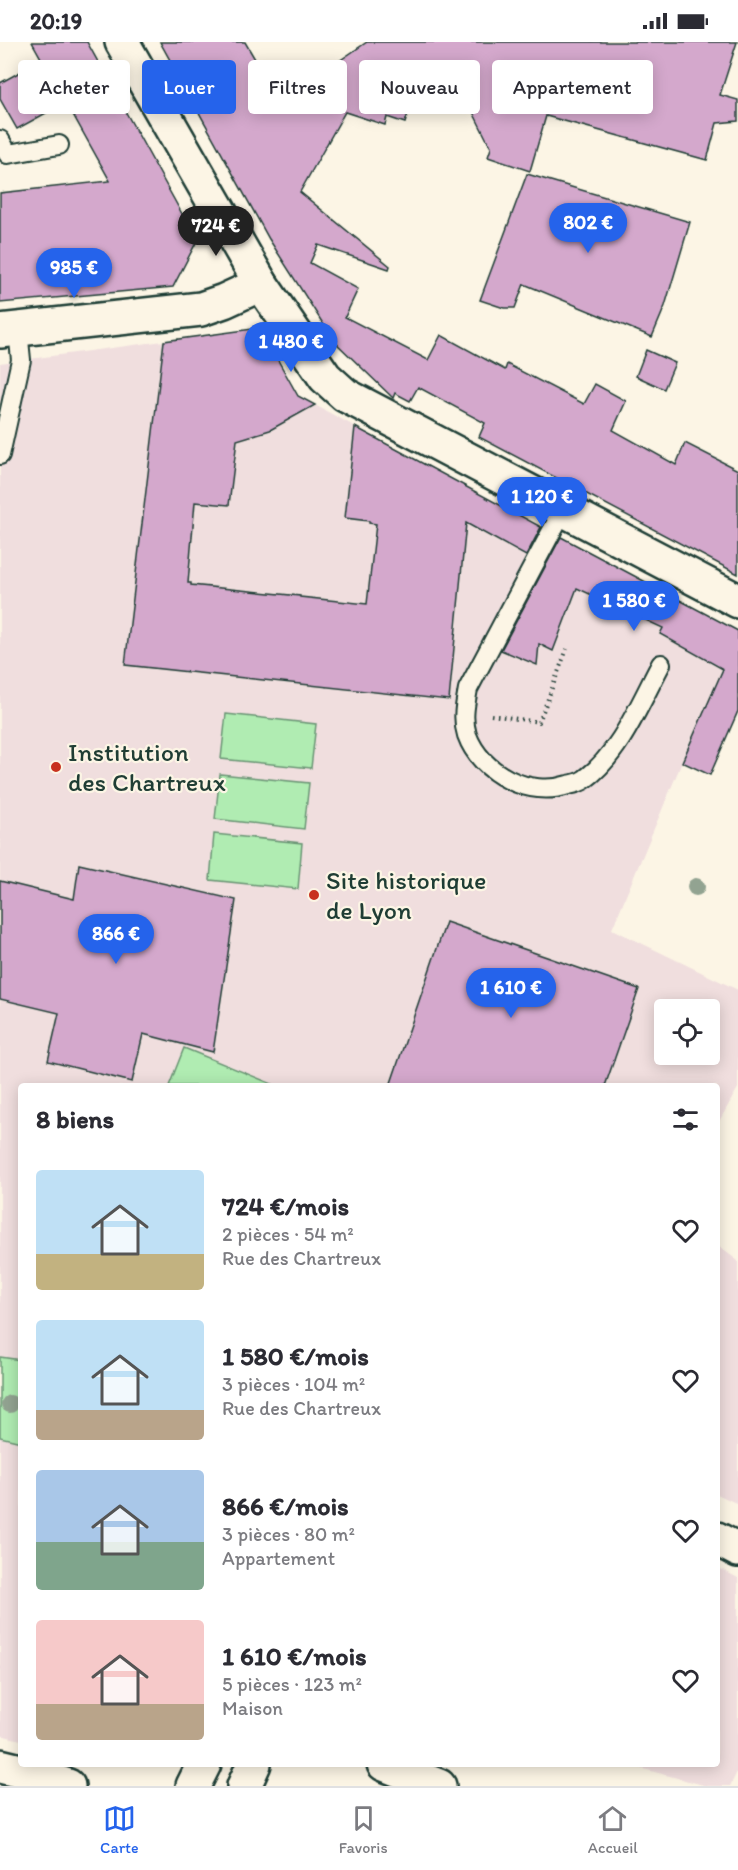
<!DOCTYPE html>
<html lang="fr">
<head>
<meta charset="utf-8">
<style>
	body { margin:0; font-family:Itim,sans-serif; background:#f2f2f3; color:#2b2b33; height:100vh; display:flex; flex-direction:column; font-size:22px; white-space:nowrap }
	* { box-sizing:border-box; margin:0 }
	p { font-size:20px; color:#7c7c81 }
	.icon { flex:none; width:33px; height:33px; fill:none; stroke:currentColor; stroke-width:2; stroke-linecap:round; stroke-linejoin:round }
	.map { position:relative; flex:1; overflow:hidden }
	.drawer { position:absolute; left:18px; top:1041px; width:702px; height:684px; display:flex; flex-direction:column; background:#fff; border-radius:6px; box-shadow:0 3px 15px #0003 }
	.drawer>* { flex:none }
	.guide { position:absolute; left:18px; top:18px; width:702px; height:54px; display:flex; gap:12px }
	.controls { position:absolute; left:654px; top:957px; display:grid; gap:12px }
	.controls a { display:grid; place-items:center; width:66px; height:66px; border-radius:6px; background:#fff; box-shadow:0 3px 15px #0003; font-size:30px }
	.price { position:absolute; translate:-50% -51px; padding:0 14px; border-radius:21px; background:#2563eb; color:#fff; font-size:20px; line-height:39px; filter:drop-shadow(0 2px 3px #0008) }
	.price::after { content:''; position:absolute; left:50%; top:36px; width:18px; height:14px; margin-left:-9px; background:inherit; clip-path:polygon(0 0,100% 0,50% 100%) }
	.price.on { background:#222; color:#fff }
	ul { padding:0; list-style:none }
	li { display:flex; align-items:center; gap:18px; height:150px; padding:0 18px }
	li span { display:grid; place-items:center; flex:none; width:168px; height:120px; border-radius:6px; color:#555 }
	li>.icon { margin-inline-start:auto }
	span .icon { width:72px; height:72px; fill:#fffc; stroke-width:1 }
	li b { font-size:26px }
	h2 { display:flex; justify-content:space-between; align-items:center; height:72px; padding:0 18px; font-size:26px }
	.pill { padding:0 21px; border-radius:6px; background:#fff; box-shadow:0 3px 15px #0003; font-size:21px; line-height:54px }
	.pill.on { background:#2563eb; color:#fff }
	.status { display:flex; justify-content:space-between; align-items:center; height:42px; padding:0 30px; background:#fff; direction:ltr }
	.status svg { height:16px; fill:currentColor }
	.tabs { display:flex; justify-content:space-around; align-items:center; height:84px; border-top:2px solid #e1e1e2; background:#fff; font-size:16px; color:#7c7c81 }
	.tabs a { display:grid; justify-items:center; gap:3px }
	.tabs .on { color:#2563eb }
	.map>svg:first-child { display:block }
	.built { fill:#f0dede; fill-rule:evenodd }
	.green { fill:#b0ecb2; stroke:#689473; stroke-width:1.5 }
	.building { fill:#d4a8cc; stroke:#1f3d34; stroke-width:1.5 }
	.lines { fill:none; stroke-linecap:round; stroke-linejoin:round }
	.lane-casing { stroke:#1f3d34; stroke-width:22 }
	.street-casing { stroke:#1f3d34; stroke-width:38 }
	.secondary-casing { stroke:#1f3d34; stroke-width:38 }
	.path { stroke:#1f3d34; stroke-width:4; stroke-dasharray:1.5 4.5; stroke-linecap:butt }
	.lane { stroke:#fcf5e5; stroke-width:18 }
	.street { stroke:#fcf5e5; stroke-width:33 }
	.secondary { stroke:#fcf5e5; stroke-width:33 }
	.tree { fill:#92a391 }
	.poi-dot { fill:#c8321e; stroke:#fcf5e5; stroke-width:2 }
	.labels { text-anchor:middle; stroke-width:4.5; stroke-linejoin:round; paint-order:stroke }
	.poi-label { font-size:26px; fill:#1f3d34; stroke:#fcf5e5; text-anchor:start }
</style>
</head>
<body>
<div class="status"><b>20:19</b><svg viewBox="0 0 49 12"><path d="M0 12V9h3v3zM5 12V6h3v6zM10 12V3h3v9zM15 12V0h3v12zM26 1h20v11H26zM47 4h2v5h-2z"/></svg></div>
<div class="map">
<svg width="738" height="1744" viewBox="0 0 738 1744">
	<rect width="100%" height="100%" fill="#fcf5e5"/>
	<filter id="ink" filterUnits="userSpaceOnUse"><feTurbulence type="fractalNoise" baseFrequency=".0167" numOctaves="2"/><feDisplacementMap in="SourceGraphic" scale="12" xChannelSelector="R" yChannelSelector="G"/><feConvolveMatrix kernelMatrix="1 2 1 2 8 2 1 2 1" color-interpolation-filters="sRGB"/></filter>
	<g filter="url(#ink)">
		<!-- built -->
		<g class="built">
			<path d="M260,286l38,68 440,235v5l-56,126 -70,167 126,61v98l-21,37v-39h-696v654l-21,-5v-1372zM664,968h46v44h-46z"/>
			<polygon points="717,1203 738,1219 738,1462 717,1452"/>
			<polygon points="717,1525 738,1536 738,1728 730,1744 707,1744 625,1722 717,1722"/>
		</g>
		<!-- green -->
		<g class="green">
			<polygon points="226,672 316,682 311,726 221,717"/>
			<polygon points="220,732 309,741 304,787 215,777"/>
			<polygon points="214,792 302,801 298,847 210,838"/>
			<polygon points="184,1006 277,1044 169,1044"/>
			<polygon points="0,1315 21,1318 21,1400 0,1395"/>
		</g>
		<!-- building -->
		<g class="building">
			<polygon points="32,0 87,0 186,179 189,177 199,195 173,245 0,261 0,151 110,139 66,60 17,87 0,57 0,41 42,18"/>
			<polygon points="160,0 245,0 276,53 299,41 301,45 367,0 737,0 720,53 738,58 738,79 717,81 707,118 546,74 530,129 488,115 491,106 472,68 415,50 405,81 387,75 385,83 345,70 300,150 390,224 389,227 318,203 310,221 358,247 345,275 428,318 441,293 505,328 507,322 584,362 595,342 626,359 613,388 676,423 685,401 738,428 738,532 479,395 485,381 418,345 410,359 395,351 393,356 334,299 269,197"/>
			<polygon points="527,132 690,180 665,264 652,295 524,242 515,266 504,266 480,258"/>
			<polygon points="260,286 298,354 315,363 270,388 237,398 229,463 195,460 188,541 191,541 191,543 300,554 300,555 367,562 376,482 369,481 369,479 345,476 355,385 541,485 526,514 466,481 449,658 125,623 164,299"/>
			<polygon points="646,308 675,321 664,347 636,334"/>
			<polygon points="561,495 738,589 738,669 710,733 682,720 723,627 660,592 663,586 577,546 553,609 539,602 537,623 501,608"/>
			<polygon points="79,822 236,858 213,1010 143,992 132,1040 48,1019 59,971 0,957 0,839 74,857"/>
			<polygon points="446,880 639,947 605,1044 390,1044"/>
		</g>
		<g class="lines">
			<!-- lane casing -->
			<g class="lane-casing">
				<g id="lane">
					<polyline points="0,98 8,112 59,103"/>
					<polyline points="0,413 21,318 18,288"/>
					<path d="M563,468l-95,179c-3,16 -6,30 -1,46 14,39 63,63 101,50 6,-1 13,-3 17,-6 35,-25 56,-78 76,-115"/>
				</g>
			</g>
			<!-- street casing -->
			<g class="street-casing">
				<g id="street">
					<polyline points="122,0 261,242 325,335 345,353 738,559"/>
					<polyline points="0,289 201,267 224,259 261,242"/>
					<polyline points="717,1497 738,1508"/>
					<polyline points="384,1722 439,1744"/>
					<polyline points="193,1744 204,1722"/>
					<polyline points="244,1744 254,1722"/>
				</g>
			</g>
			<!-- secondary casing -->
			<g class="secondary-casing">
				<polyline id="secondary" points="0,1724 37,1733 68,1744"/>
			</g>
			<!-- path -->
			<polyline class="path" points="491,673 539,680 567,607"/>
			<!-- lane -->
			<use href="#lane" class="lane"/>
			<!-- street -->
			<use href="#street" class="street"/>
			<!-- secondary -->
			<use href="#secondary" class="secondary"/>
		</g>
		<!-- trees -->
		<g class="tree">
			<circle cx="696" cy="845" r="9"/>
			<circle cx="10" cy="1362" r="9"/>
		</g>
	</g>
	<!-- markers -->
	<g class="poi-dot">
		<circle cx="56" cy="725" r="6"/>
		<circle cx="314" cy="853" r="6"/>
	</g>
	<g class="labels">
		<!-- poi labels -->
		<g class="poi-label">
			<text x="68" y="719">Institution<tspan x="68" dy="30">des Chartreux</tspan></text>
			<text x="326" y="847">Site historique<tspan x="326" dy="30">de Lyon</tspan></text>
		</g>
	</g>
</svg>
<div class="controls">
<a><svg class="icon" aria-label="locate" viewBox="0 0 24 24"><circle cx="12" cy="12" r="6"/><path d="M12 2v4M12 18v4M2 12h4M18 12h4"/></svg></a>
</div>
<b class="price" style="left:588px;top:212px">802 €</b>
<b class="price on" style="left:216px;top:215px">724 €</b>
<b class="price" style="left:74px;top:257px">985 €</b>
<b class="price" style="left:291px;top:331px">1 480 €</b>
<b class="price" style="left:542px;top:486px">1 120 €</b>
<b class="price" style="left:634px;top:590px">1 580 €</b>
<b class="price" style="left:116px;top:923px">866 €</b>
<b class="price" style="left:511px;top:977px">1 610 €</b>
<div class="guide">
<a class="pill">Acheter</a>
<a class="pill on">Louer</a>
<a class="pill">Filtres</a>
<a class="pill">Nouveau</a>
<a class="pill">Appartement</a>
</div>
<section class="drawer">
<h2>8 biens<svg class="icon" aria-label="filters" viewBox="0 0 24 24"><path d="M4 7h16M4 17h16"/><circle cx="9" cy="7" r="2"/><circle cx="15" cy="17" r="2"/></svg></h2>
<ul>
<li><span style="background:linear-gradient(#bfe0f5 70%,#c2b280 0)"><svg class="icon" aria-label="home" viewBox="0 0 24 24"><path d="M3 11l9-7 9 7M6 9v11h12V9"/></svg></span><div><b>724 €/mois</b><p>2 pièces · 54 m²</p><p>Rue des Chartreux</p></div><svg class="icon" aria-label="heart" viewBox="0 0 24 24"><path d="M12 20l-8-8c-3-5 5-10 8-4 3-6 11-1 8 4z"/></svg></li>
<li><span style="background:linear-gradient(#bfe0f5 75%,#b9a48a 0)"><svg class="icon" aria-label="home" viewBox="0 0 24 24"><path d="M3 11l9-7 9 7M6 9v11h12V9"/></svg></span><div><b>1 580 €/mois</b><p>3 pièces · 104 m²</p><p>Rue des Chartreux</p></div><svg class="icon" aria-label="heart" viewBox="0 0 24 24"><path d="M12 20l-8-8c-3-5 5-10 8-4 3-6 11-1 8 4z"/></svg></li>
<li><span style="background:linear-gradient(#a9c7e8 60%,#7fa58c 0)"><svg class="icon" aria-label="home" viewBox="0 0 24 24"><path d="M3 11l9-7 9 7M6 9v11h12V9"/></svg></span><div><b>866 €/mois</b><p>3 pièces · 80 m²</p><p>Appartement</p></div><svg class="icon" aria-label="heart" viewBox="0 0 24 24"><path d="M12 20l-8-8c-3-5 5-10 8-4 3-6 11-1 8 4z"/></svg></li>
<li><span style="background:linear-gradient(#f6c9c9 70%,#b9a48a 0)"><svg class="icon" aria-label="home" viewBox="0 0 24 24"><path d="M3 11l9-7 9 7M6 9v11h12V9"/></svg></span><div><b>1 610 €/mois</b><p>5 pièces · 123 m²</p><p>Maison</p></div><svg class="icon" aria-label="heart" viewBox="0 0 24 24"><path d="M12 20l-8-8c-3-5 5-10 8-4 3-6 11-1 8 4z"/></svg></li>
</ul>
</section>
</div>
<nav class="tabs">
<a class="on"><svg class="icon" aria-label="map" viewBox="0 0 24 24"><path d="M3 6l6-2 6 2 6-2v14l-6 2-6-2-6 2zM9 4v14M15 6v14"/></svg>Carte</a>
<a><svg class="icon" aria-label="saved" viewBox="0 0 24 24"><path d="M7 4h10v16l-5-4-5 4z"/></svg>Favoris</a>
<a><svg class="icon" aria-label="home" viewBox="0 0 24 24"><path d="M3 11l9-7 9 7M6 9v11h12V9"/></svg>Accueil</a>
</nav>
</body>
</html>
